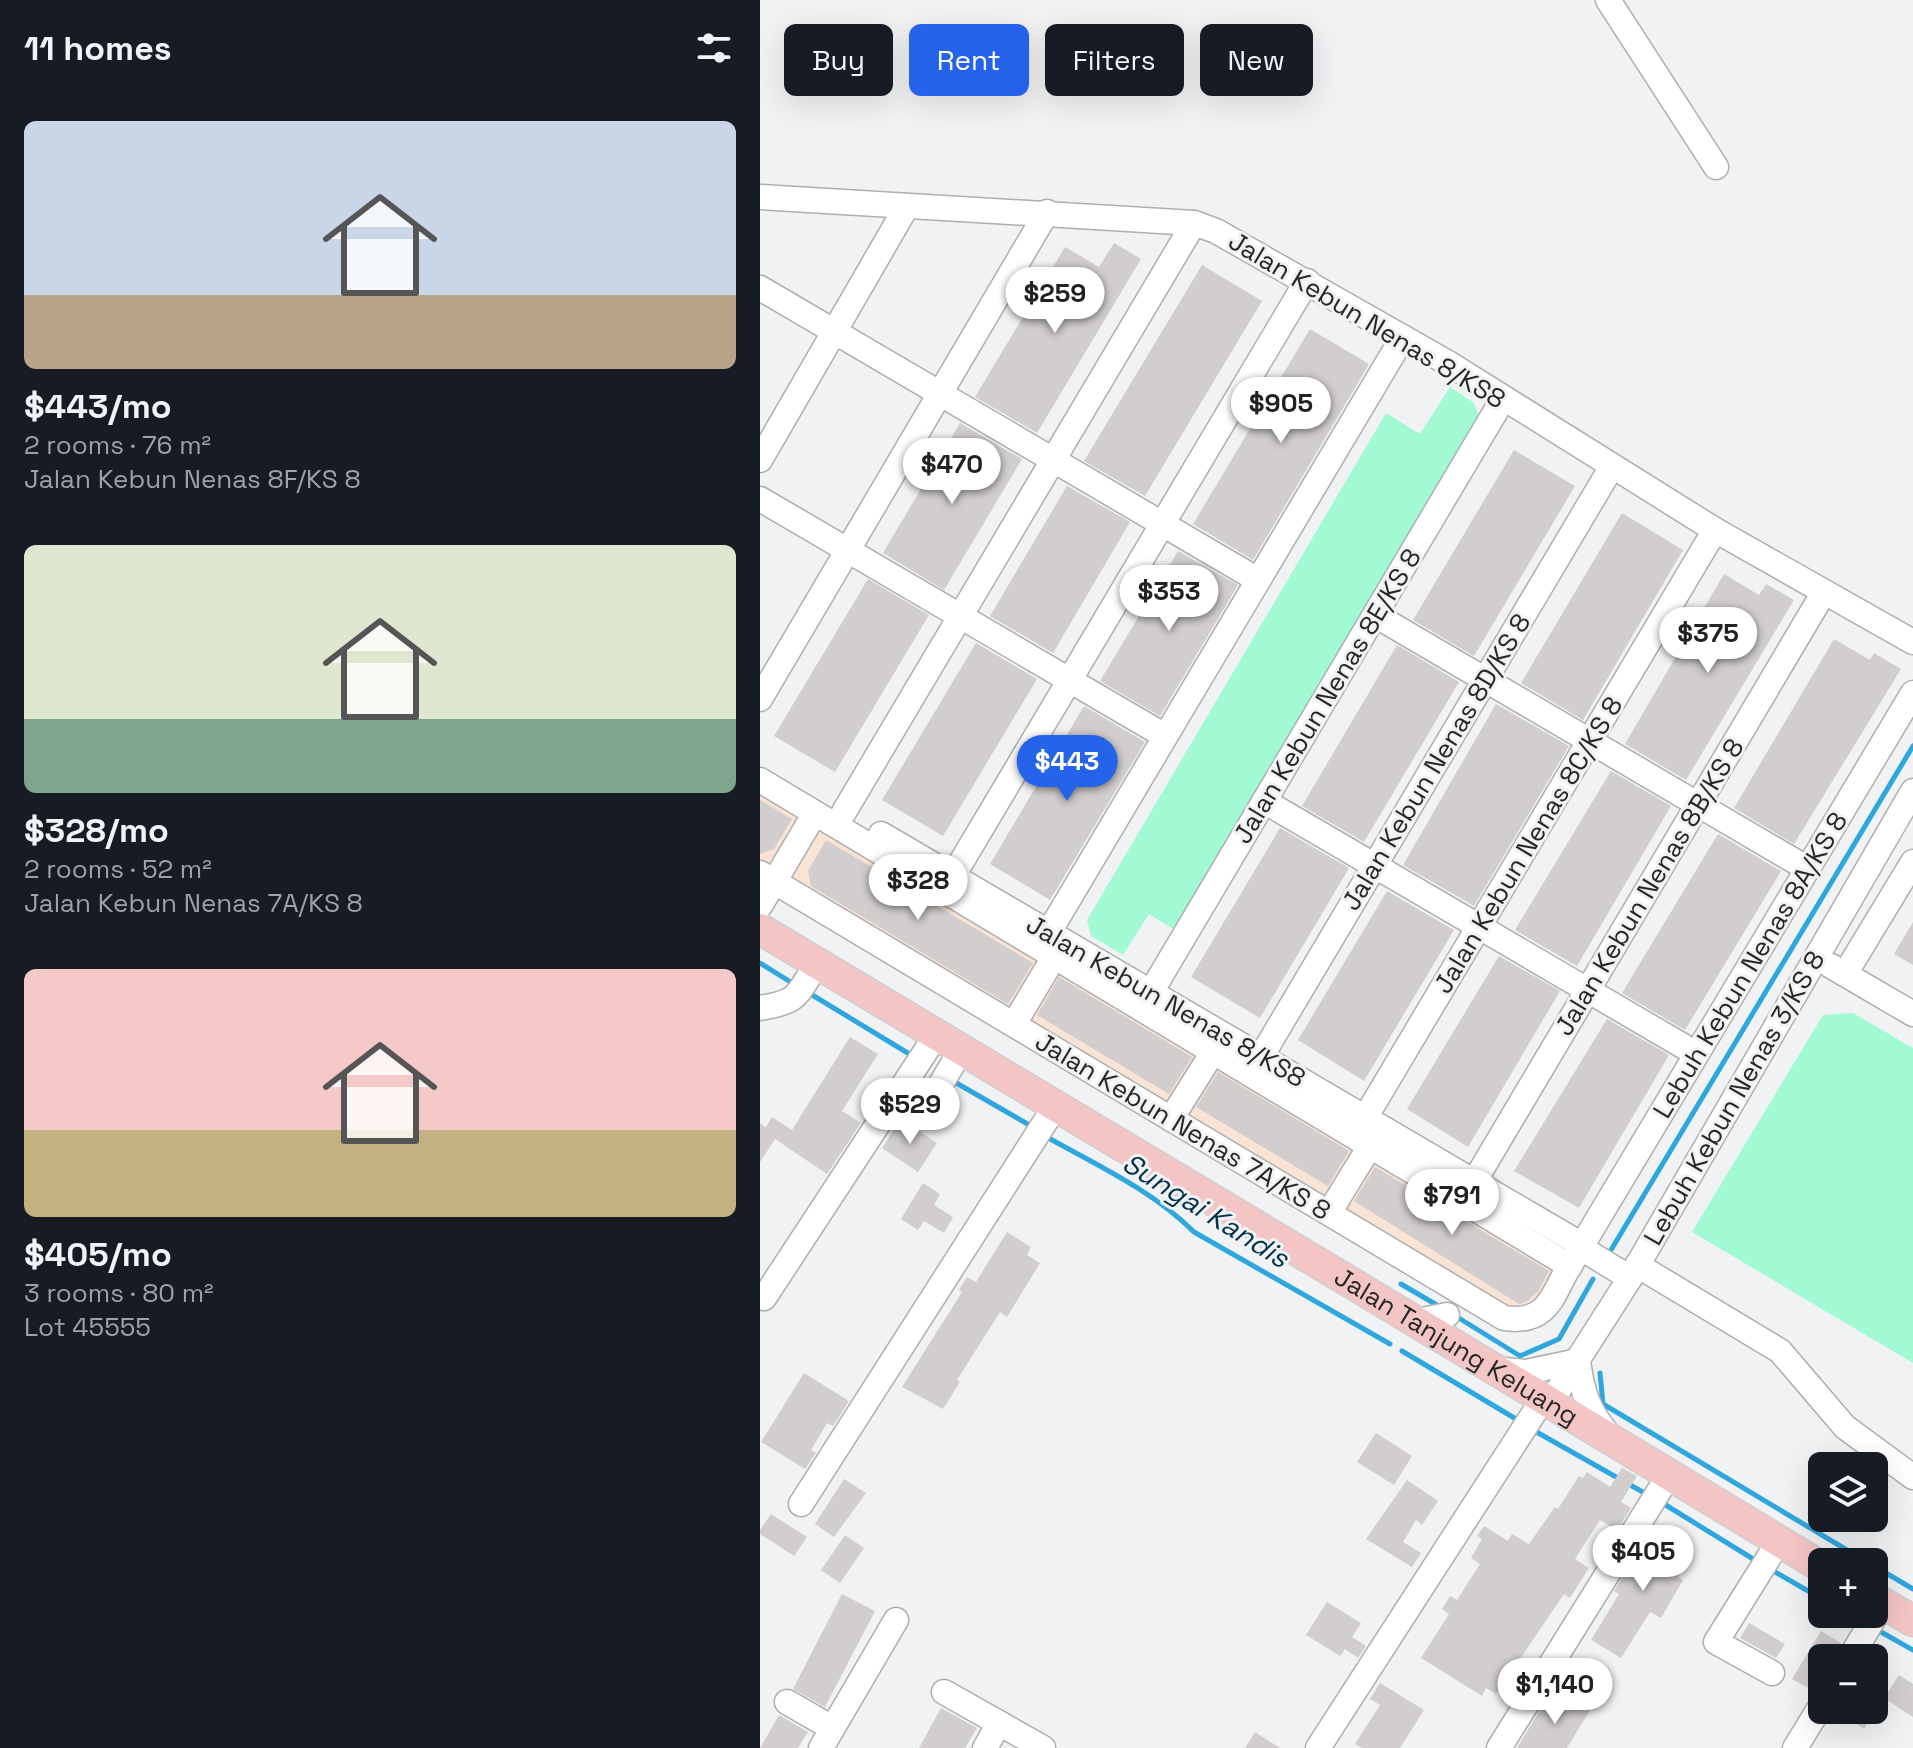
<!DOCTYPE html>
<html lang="en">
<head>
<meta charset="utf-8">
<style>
	body { margin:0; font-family:"Space Grotesk",sans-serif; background:#242831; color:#f1f3f6; height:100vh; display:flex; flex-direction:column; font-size:30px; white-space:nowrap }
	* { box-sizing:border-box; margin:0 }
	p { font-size:26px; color:#9ea1a6 }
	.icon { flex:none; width:44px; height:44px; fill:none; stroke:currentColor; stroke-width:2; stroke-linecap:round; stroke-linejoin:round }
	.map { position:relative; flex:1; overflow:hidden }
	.details { display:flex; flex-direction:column; background:#171b24; width:760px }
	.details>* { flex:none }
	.top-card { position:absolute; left:24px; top:24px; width:760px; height:72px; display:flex; gap:16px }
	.buttons { position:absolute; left:1048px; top:1452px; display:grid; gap:16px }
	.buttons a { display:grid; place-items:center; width:80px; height:80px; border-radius:12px; background:#171b24; box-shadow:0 8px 32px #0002; font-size:40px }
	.price { position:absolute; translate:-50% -68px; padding:0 18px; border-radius:28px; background:#fff; color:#222; font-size:26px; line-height:52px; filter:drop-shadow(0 2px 4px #0008) }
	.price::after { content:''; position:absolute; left:50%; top:48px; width:24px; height:18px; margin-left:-12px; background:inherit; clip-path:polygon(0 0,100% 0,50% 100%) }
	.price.current { background:#2563eb; color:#fff }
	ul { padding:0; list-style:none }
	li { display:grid; align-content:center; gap:16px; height:424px; padding:0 24px }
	li span { display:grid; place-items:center; height:248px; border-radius:12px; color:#555 }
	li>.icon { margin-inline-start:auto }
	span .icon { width:144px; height:144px; fill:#fffc; stroke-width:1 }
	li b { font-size:34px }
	h2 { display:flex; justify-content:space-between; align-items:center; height:96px; padding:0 24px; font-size:34px }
	.chip { padding:0 28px; border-radius:12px; background:#171b24; box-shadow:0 8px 32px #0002; font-size:28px; line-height:72px }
	.chip.current { background:#2563eb; color:#fff }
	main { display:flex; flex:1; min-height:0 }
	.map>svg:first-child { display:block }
	.commercial { fill:#f8e3d5 }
	.green { fill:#a1fad3 }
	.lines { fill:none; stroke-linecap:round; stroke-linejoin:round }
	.stream { stroke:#30a7dc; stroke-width:5 }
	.building { fill:#d1cecd }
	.minor-casing { stroke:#acaeb0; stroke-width:27 }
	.major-casing { stroke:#cfcfcf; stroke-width:33 }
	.minor { stroke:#fff; stroke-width:24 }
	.major { stroke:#f4c5c5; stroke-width:30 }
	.labels { text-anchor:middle; stroke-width:6; stroke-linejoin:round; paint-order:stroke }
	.street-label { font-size:26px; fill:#262727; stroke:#f0f2f4 }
	.water-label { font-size:28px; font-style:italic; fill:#01344a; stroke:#f0f2f4 }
</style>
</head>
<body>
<main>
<section class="details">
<h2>11 homes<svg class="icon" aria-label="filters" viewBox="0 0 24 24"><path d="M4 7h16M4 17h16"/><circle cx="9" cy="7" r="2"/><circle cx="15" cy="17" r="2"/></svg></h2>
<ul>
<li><span style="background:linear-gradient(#c9d6e8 70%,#b9a48a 0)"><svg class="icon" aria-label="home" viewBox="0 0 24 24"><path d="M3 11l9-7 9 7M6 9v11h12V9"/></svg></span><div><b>$443/mo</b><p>2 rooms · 76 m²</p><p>Jalan Kebun Nenas 8F/KS 8</p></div></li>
<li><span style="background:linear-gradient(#dfe7d0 70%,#7fa58c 0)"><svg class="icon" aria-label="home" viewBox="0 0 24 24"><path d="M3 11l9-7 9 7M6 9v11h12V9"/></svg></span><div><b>$328/mo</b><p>2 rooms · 52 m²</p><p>Jalan Kebun Nenas 7A/KS 8</p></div></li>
<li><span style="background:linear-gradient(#f6c9c9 65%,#c2b280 0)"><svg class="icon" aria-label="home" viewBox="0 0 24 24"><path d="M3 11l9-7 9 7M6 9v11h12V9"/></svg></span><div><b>$405/mo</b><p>3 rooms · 80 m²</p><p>Lot 45555</p></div></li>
</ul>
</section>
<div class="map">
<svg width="1153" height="1748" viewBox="0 0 1153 1748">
	<rect width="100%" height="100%" fill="#f0f2f4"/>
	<!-- commercial -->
	<polygon class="commercial" points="0,785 802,1267 782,1305 745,1312 0,866"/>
	<!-- green -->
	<g class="green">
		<polygon points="690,387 714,403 720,419 418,932 389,914 363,955 331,936 327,920 626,413 660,434"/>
		<polygon points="1093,1013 1153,1048 1153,1363 932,1232 1063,1015"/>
	</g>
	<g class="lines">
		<!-- stream -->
		<g class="stream">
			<polyline points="0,963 37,986"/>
			<polyline points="49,993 151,1055"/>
			<polyline points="193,1081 271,1126"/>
			<path d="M283,1135c52,29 109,55 151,97l196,112"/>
			<polyline points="851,1250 1153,746"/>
			<polyline points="641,1284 682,1308"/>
			<polyline points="694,1315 760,1356 799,1339 833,1279"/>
			<polyline points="642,1351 756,1419"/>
			<polyline points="840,1373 843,1404 1107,1562"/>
			<polyline points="773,1430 888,1495"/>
			<polyline points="904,1504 998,1562"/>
			<polyline points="1114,1566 1153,1589"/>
			<polyline points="1010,1569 1062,1599"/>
			<polyline points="1089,1614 1102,1621"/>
			<polyline points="1114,1628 1153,1650"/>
		</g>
	</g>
	<!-- building -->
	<g class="building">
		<polygon points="354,243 381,259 277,433 215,397 305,247 339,267"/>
		<polygon points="442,265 502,301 385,496 324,461"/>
		<polygon points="550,329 609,364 493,560 433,524"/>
		<polygon points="200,423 262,459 184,590 123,553"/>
		<polygon points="754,450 815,486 714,656 653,620"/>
		<polygon points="307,486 370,522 293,653 230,616"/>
		<polygon points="862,513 923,550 823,720 761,683"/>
		<polygon points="418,551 478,585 400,716 340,681"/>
		<polygon points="964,574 999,595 1006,584 1034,600 926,780 865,744"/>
		<polygon points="108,579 169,615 75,772 14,736"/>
		<polygon points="1074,639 1110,660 1114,653 1141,669 1034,844 974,808"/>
		<polygon points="216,643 277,679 183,836 122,800"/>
		<polygon points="637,645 699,682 604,842 542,806"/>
		<polygon points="736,704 809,746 714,906 643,865"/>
		<polygon points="324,706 385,742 290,900 230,864"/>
		<polygon points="851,771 911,806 817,966 755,930"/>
		<polygon points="0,800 32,819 14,849 0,854"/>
		<polygon points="520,828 589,868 500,1018 431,977"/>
		<polygon points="958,834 1021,871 925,1030 862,993"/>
		<polygon points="66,840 273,963 248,1004 51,886 48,871"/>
		<polygon points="627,891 694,930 604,1081 538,1040"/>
		<polygon points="1153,922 1153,965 1134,954"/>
		<polygon points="739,956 800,991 708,1147 647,1109"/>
		<polygon points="299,977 432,1057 409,1094 277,1015"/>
		<polygon points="847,1019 909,1055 819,1208 754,1171"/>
		<polygon points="90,1037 118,1054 82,1111 101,1123 67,1174 15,1139 0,1162 0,1123 6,1127 12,1117 32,1130"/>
		<polygon points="458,1072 589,1151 568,1186 436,1107"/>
		<polygon points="141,1119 177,1143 158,1172 122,1148"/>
		<polygon points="615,1167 789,1271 779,1290 768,1301 759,1304 594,1201"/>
		<polygon points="163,1183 180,1194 174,1205 193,1217 184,1233 164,1221 158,1230 141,1219"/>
		<polygon points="247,1232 271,1247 267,1255 280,1263 247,1317 240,1312 197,1380 200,1382 183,1409 142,1387 202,1292 199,1290 207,1277 216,1282"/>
		<polygon points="44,1373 89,1401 73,1426 67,1423 51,1450 56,1453 45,1469 1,1442"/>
		<polygon points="616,1433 652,1456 634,1485 597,1462"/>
		<polygon points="862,1468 877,1476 861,1502 871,1508 857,1530 840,1520 815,1559 829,1568 810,1598 804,1594 736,1694 726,1688 722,1696 661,1658 689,1614 682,1609 690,1596 697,1600 720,1564 711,1558 722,1539 717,1536 724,1526 748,1541 752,1534 769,1544 795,1507 798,1509 819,1476 823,1478 827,1472 850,1487"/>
		<polygon points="84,1479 106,1493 74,1537 55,1524"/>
		<polygon points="647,1480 678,1501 662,1525 656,1520 643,1542 661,1553 652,1567 606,1539"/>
		<polygon points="11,1514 47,1537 34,1556 0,1534 0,1530"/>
		<polygon points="898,1530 933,1550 918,1577 923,1580 901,1618 890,1612 861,1658 831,1640 859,1594 854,1591 874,1559 880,1562"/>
		<polygon points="85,1535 104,1548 80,1583 61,1570"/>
		<polygon points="82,1594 115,1611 65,1707 33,1689"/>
		<polygon points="567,1602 601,1623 592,1637 606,1646 598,1658 585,1649 580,1656 546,1635"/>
		<polygon points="989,1623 1025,1644 1016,1658 980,1638"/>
		<polygon points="1061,1631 1081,1643 1075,1658 1062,1658 1062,1689 1054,1691 1032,1679"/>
		<polygon points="1139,1675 1153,1684 1153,1717 1124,1698"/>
		<polygon points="620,1683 664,1710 640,1748 602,1748 595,1744 620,1705 610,1699"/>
		<polygon points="810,1698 830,1710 807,1748 757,1748 786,1700 803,1710"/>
		<polygon points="181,1708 217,1728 205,1748 159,1748"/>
		<polygon points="1075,1710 1116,1710 1104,1729"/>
		<polygon points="19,1715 48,1732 38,1748 0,1748"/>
		<polygon points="495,1732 520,1748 485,1748"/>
	</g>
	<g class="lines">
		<!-- minor casing -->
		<g class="minor-casing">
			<g id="minor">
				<polyline points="848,0 956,167"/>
				<polyline points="0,197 434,223 456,231 688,363 955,530 1153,642"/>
				<polyline points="0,288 498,580"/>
				<polyline points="0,460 147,206"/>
				<polyline points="0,499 405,736"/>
				<polyline points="615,615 1048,869"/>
				<polyline points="0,699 287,212"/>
				<polyline points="0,780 810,1266"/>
				<polyline points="504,801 935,1053"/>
				<polyline points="84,812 434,223"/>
				<polyline points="121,834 812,1239"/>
				<path d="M0,873l744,445c53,8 49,-37 76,-67h6l44,27"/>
				<polyline points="193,876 547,281"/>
				<polyline points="0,906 55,813"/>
				<polyline points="289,932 643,337"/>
				<polyline points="1071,966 1153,1014"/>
				<polyline points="1085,974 1153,862"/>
				<polyline points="391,992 743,399"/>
				<path d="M0,1008c42,-7 35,-13 58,-45"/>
				<polyline points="254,1024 294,957"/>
				<polyline points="501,1057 851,468"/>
				<polyline points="163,1114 203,1047"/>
				<polyline points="605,1118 955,530"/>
				<polyline points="411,1119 453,1052"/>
				<polyline points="714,1182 1064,592"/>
				<polyline points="569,1213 610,1146"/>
				<polyline points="827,1237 1153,693"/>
				<polyline points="877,1265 1020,1351 1085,1427 1153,1477"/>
				<polyline points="4,1298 177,1034"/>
				<polyline points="652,1322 687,1315"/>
				<path d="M818,1361c4,30 10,50 30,73"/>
				<polyline points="735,1369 766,1372 818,1361"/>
				<polyline points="790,1403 870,1278 1153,791"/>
				<polyline points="41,1504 296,1105"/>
				<polyline points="1090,1658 1123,1603"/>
				<polyline points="1012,1673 956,1642 1019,1541"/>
				<polyline points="184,1692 283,1748"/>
				<polyline points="27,1702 72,1728"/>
				<polyline points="61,1748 136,1620"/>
				<polyline points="225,1748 239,1723"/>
				<polyline points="558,1748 783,1399"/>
				<polyline points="739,1748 909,1475"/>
				<polyline points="1035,1748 1062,1704"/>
			</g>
		</g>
		<!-- major casing -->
		<g class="major-casing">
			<g id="major">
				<path id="s1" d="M0,929c356,210 708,425 1062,638"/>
				<polyline points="1114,1598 1153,1621"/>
			</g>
		</g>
		<!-- minor -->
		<use href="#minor" class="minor"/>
		<!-- major -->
		<use href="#major" class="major"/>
	</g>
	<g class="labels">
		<!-- street labels -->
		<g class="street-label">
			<text transform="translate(607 320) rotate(31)" y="9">Jalan Kebun Nenas 8/KS8</text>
			<text transform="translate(567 696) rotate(-59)" y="9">Jalan Kebun Nenas 8E/KS 8</text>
			<text transform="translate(676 762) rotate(-59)" y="9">Jalan Kebun Nenas 8D/KS 8</text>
			<text transform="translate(768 845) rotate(-59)" y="9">Jalan Kebun Nenas 8C/KS 8</text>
			<text transform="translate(889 887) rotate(-59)" y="9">Jalan Kebun Nenas 8B/KS 8</text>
			<text transform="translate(990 965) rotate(-59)" y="9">Lebuh Kebun Nenas 8A/KS 8</text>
			<text transform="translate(406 1001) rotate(30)" y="9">Jalan Kebun Nenas 8/KS8</text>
			<text transform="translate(974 1098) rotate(-60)" y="9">Lebuh Kebun Nenas 3/KS 8</text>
			<text transform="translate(423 1126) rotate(31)" y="9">Jalan Kebun Nenas 7A/KS 8</text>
			<text dy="9" stroke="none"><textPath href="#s1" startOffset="812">Jalan Tanjung Keluang</textPath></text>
		</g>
		<!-- water labels -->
		<g class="water-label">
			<text transform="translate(446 1210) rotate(32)" y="10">Sungai Kandis</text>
		</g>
	</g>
</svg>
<div class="buttons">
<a><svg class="icon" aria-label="layers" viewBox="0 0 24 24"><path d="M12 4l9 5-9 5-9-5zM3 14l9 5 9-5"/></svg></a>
<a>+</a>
<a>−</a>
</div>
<b class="price" style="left:295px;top:335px">$259</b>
<b class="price" style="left:521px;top:445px">$905</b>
<b class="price" style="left:192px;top:506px">$470</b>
<b class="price" style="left:409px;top:633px">$353</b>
<b class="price" style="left:948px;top:675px">$375</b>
<b class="price current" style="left:307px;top:803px">$443</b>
<b class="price" style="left:158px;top:922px">$328</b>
<b class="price" style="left:150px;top:1146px">$529</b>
<b class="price" style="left:692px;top:1237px">$791</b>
<b class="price" style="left:883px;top:1593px">$405</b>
<b class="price" style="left:795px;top:1726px">$1,140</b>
<div class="top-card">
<a class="chip">Buy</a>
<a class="chip current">Rent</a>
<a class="chip">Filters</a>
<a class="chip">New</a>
</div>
</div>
</main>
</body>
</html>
